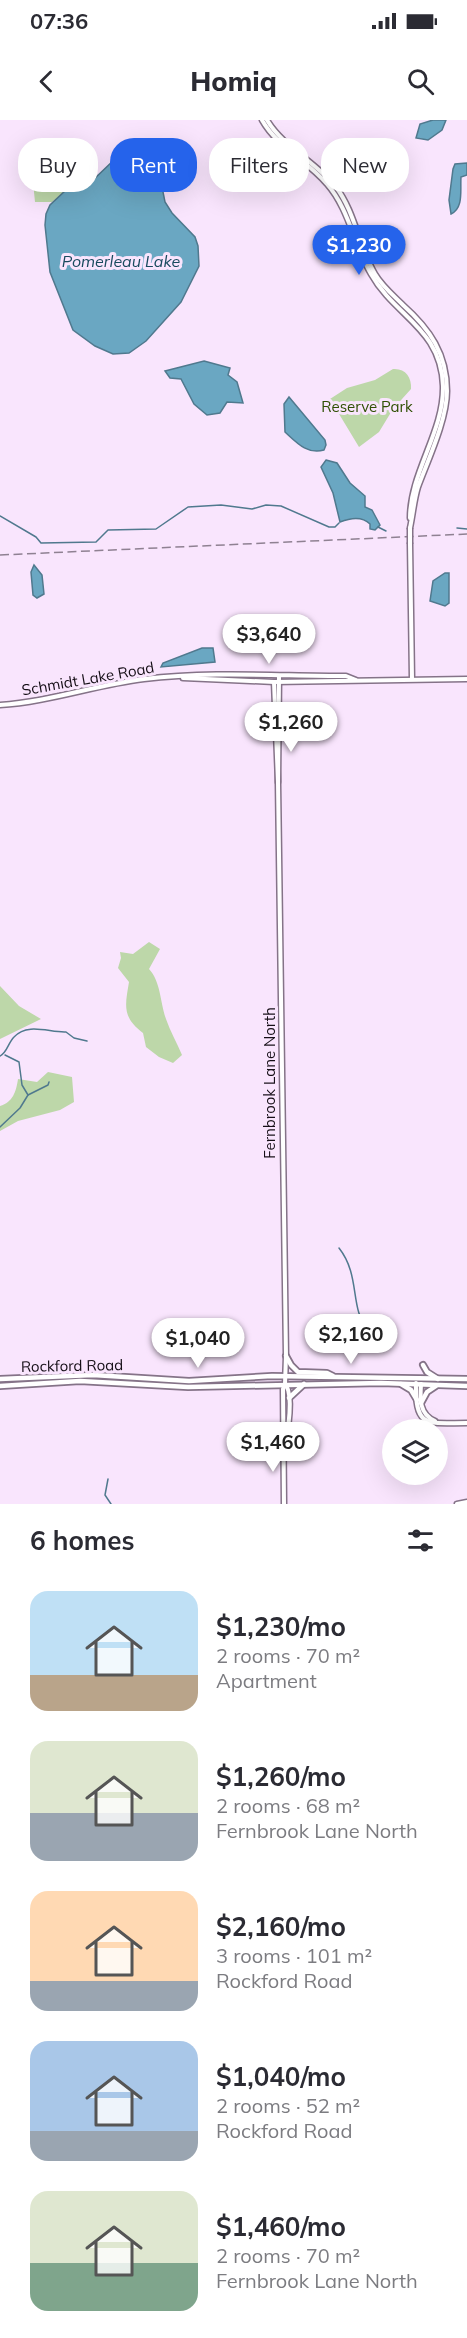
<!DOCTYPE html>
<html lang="en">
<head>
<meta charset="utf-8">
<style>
	body { margin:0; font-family:Mulish,sans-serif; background:#f2f2f3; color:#2b2b33; height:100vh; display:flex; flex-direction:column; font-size:22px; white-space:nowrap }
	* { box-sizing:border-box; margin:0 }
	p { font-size:20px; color:#7c7c81 }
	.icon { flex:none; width:33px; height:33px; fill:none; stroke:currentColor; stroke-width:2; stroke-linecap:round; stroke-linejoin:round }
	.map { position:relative; height:1384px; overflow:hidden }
	.side { display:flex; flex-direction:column; background:#fff; flex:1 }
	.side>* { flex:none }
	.guide { position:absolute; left:18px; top:18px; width:432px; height:54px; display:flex; gap:12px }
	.controls { position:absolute; left:382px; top:1299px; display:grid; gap:12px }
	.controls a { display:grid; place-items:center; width:66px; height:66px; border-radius:50%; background:#fff; box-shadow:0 6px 24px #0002; font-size:30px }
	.price { position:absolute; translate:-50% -51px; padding:0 14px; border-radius:21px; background:#fff; color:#222; font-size:20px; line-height:39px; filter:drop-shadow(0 2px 3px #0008) }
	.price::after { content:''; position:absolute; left:50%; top:36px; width:18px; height:14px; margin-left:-9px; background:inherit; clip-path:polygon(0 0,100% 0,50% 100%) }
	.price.current { background:#2563eb; color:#fff }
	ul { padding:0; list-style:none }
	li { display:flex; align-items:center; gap:18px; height:150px; padding:0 30px }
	li span { display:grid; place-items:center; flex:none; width:168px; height:120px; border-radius:18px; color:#555 }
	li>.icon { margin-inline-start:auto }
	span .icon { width:72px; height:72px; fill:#fffc; stroke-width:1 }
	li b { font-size:26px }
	h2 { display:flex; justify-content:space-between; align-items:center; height:72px; padding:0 30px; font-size:26px }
	.tag { padding:0 21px; border-radius:24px; background:#fff; box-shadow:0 6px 24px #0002; font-size:21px; line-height:54px }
	.tag.current { background:#2563eb; color:#fff }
	.status { display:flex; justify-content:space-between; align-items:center; height:42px; padding:0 30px; background:#fff; direction:ltr }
	.status svg { height:16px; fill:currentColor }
	header { display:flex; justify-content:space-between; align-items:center; height:78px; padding:0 30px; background:#fff; font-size:27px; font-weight:800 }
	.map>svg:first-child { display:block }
	.green { fill:#bdd7a9 }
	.water { fill:#6aa7c2; stroke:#50798e; stroke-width:1.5 }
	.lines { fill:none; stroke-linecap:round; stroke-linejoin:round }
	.stream { stroke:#50798e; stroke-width:1.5 }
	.tertiary-casing { stroke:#857388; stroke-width:7 }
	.secondary-casing { stroke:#857388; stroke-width:8 }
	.tertiary { stroke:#fff; stroke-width:4 }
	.secondary { stroke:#fff; stroke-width:4.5 }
	.rail { stroke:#8f8192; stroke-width:1.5; stroke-dasharray:9 4.5; stroke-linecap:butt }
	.tertiary-bridge-casing { stroke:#857388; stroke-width:7; stroke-linecap:butt }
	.tertiary-bridge { stroke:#fff; stroke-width:4 }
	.labels { text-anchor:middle; stroke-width:6; stroke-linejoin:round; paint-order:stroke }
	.park-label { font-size:15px; fill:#2f4f03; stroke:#f9e5fd }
	.street-label { font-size:15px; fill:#150e16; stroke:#f9e5fd }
	.water-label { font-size:16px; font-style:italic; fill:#184a5e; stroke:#f9e5fd }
</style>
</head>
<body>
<div class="status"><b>07:36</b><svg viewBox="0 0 49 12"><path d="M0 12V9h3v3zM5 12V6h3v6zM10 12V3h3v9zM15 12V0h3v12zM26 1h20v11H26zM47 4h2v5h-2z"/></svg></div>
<header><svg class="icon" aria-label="back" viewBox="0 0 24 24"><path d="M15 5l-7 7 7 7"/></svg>Homiq<svg class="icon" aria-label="search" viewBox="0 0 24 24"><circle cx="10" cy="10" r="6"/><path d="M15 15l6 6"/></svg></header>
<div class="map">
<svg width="467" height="1384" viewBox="0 0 467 1384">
	<rect width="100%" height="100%" fill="#f9e5fd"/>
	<!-- green -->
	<g class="green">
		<polygon points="38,30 54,58 65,71 52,82 35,82 32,52"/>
		<path d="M393,249c12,-1 19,8 18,20l-18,20 -14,23 -20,15 -29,-48 17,-11 28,-8z"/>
		<path d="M149,822l11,7 -11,20c12,13 11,33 17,50 4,12 11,24 16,36l-9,8 -14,-6 -13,-10 -3,-14c-21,-16 -18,-27 -14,-51l-11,-14 3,-10 -1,-6 13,2z"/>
		<polygon points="0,866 19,886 41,899 0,919"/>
		<path d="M48,952l24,5 2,25 -14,8 -42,11 -18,10v-25c13,-4 16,-14 18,-27l19,3z"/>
	</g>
	<!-- water -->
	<g class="water">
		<polygon points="433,0 446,0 442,10 428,20 416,18 420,4"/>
		<polygon points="145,22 158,47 165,82 172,93 195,117 198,126 199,146 181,182 146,221 129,233 113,234 95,226 73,210 50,152 45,105 46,94 50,85 65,71 93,60 118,36"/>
		<path d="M467,43v12l-6,2c-1,13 3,31 -10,37l-2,-14 4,-31 2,-5z"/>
		<polygon points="204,241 230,248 228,255 237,262 243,283 227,282 220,293 207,295 194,284 181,259 170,258 165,251"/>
		<path d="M289,277l36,43 1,5 -2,5c-17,5 -28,-8 -39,-18l-1,-28z"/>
		<path d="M326,340l11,3 13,20 15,13v11l7,3 8,15 -5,5 -5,-1v-5c-8,-8 -20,-6 -30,-2l-7,-29 -12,-26z"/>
		<polygon points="34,445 42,455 44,474 37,478 33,475 31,452"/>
		<polygon points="445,453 449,453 449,483 445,486 430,481 433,461"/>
		<polygon points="202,528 213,528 215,542 161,547 163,543"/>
	</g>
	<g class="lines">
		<!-- stream -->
		<g class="stream">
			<polyline points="0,396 36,417 41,423 96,422 108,410 156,409 188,387 221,385 252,389 266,385 281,386 329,407 335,407 339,403"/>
			<polyline points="378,407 386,411"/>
			<polyline points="457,408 467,409"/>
			<path d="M0,936c7,-3 8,-13 14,-19 14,-15 36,-4 52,-5l8,6 13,3"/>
			<polyline points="28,975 48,965 49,962"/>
			<polyline points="0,1007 20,988 28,975 22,965 19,942 5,935"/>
			<path d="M339,1128c22,28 10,59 29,83"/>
			<polyline points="376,1216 389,1227"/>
			<polyline points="108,1359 105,1375 111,1384"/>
		</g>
		<!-- tertiary casing -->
		<g class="tertiary-casing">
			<g id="tertiary">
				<path d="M262,0c15,27 46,41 65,64 22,25 27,61 44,90 24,43 70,54 72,112 1,46 -33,86 -33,132"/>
				<path d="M267,0c16,27 49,42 69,67 19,25 23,60 39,87 7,12 18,21 28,31 27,24 44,49 44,86 0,29 -19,69 -29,96 -4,13 -5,27 -8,41"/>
				<polyline points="410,424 412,559"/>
				<polyline points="279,556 278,663 286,1236 285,1264 283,1269 284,1384"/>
				<polyline points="183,558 274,562 467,559"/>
				<polyline points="274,562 278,662"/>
				<path d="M0,585c49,-3 95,-20 144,-26 67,-8 134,-3 202,-3l10,4"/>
				<path d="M416,1263c-1,46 11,40 51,40"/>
				<path d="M421,1264c-1,15 -2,30 14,37"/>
				<path d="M284,1322c5,-13 9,-45 2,-57"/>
				<polyline points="457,1384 467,1382"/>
			</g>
		</g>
		<!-- secondary casing -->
		<g class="secondary-casing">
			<g id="secondary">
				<polyline points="286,1236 291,1245 298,1252 327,1253 333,1256"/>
				<polyline points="423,1245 427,1252 438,1259"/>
				<polyline points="0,1259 93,1255 189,1261 272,1256 467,1259"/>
				<polyline points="401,1264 411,1270 417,1280"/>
				<polyline points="0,1266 80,1261 188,1267 381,1263 467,1266"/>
				<polyline points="289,1278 304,1264"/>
				<polyline points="421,1283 427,1272 436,1266"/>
			</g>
		</g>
		<!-- tertiary -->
		<use href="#tertiary" class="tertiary"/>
		<!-- secondary -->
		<use href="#secondary" class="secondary"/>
		<!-- rail -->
		<polyline class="rail" points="0,435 467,414"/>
		<!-- tertiary-bridge casing -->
		<g class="tertiary-bridge-casing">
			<polyline id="tertiary-bridge" points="410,424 410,408"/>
		</g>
		<!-- tertiary-bridge -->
		<use href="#tertiary-bridge" class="tertiary-bridge"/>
	</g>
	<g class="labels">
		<!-- park labels -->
		<g class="park-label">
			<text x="367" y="292">Reserve Park</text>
		</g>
		<!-- street labels -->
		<g class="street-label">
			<text transform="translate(88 559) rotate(-10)" y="5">Schmidt Lake Road</text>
			<text transform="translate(270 963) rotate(-90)" y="5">Fernbrook Lane North</text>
			<text transform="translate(72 1246) rotate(-1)" y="5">Rockford Road</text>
		</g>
		<!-- water labels -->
		<g class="water-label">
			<text x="121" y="147">Pomerleau Lake</text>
		</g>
	</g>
</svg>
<div class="controls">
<a><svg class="icon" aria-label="layers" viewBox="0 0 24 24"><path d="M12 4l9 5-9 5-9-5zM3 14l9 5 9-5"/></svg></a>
</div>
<b class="price current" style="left:359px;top:156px">$1,230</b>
<b class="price" style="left:269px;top:545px">$3,640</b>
<b class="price" style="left:291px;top:633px">$1,260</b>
<b class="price" style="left:351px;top:1245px">$2,160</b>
<b class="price" style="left:198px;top:1249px">$1,040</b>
<b class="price" style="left:273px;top:1353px">$1,460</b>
<div class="guide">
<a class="tag">Buy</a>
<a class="tag current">Rent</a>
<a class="tag">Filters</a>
<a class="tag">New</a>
</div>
</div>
<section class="side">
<h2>6 homes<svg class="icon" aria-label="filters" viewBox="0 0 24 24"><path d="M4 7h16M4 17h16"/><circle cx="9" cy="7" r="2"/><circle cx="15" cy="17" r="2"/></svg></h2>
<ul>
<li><span style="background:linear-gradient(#bfe0f5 70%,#b9a48a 0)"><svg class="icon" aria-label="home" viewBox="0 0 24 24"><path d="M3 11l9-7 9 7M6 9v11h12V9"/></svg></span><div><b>$1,230/mo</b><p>2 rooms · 70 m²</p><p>Apartment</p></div></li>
<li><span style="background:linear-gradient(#dfe7d0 60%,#9aa5b1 0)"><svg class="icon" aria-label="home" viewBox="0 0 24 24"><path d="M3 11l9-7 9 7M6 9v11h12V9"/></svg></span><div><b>$1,260/mo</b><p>2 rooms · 68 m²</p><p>Fernbrook Lane North</p></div></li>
<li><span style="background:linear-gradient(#ffd9b3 75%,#9aa5b1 0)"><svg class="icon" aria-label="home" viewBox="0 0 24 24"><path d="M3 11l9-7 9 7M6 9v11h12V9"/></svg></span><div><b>$2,160/mo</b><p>3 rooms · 101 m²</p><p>Rockford Road</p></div></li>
<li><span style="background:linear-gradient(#a9c7e8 75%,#9aa5b1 0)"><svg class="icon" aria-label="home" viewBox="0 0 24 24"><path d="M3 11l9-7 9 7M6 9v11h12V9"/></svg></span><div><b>$1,040/mo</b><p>2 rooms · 52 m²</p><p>Rockford Road</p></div></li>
<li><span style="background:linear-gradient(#dfe7d0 60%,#7fa58c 0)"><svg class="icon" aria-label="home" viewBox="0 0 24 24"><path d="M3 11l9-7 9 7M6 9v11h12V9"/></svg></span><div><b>$1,460/mo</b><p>2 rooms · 70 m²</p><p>Fernbrook Lane North</p></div></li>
</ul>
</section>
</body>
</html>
